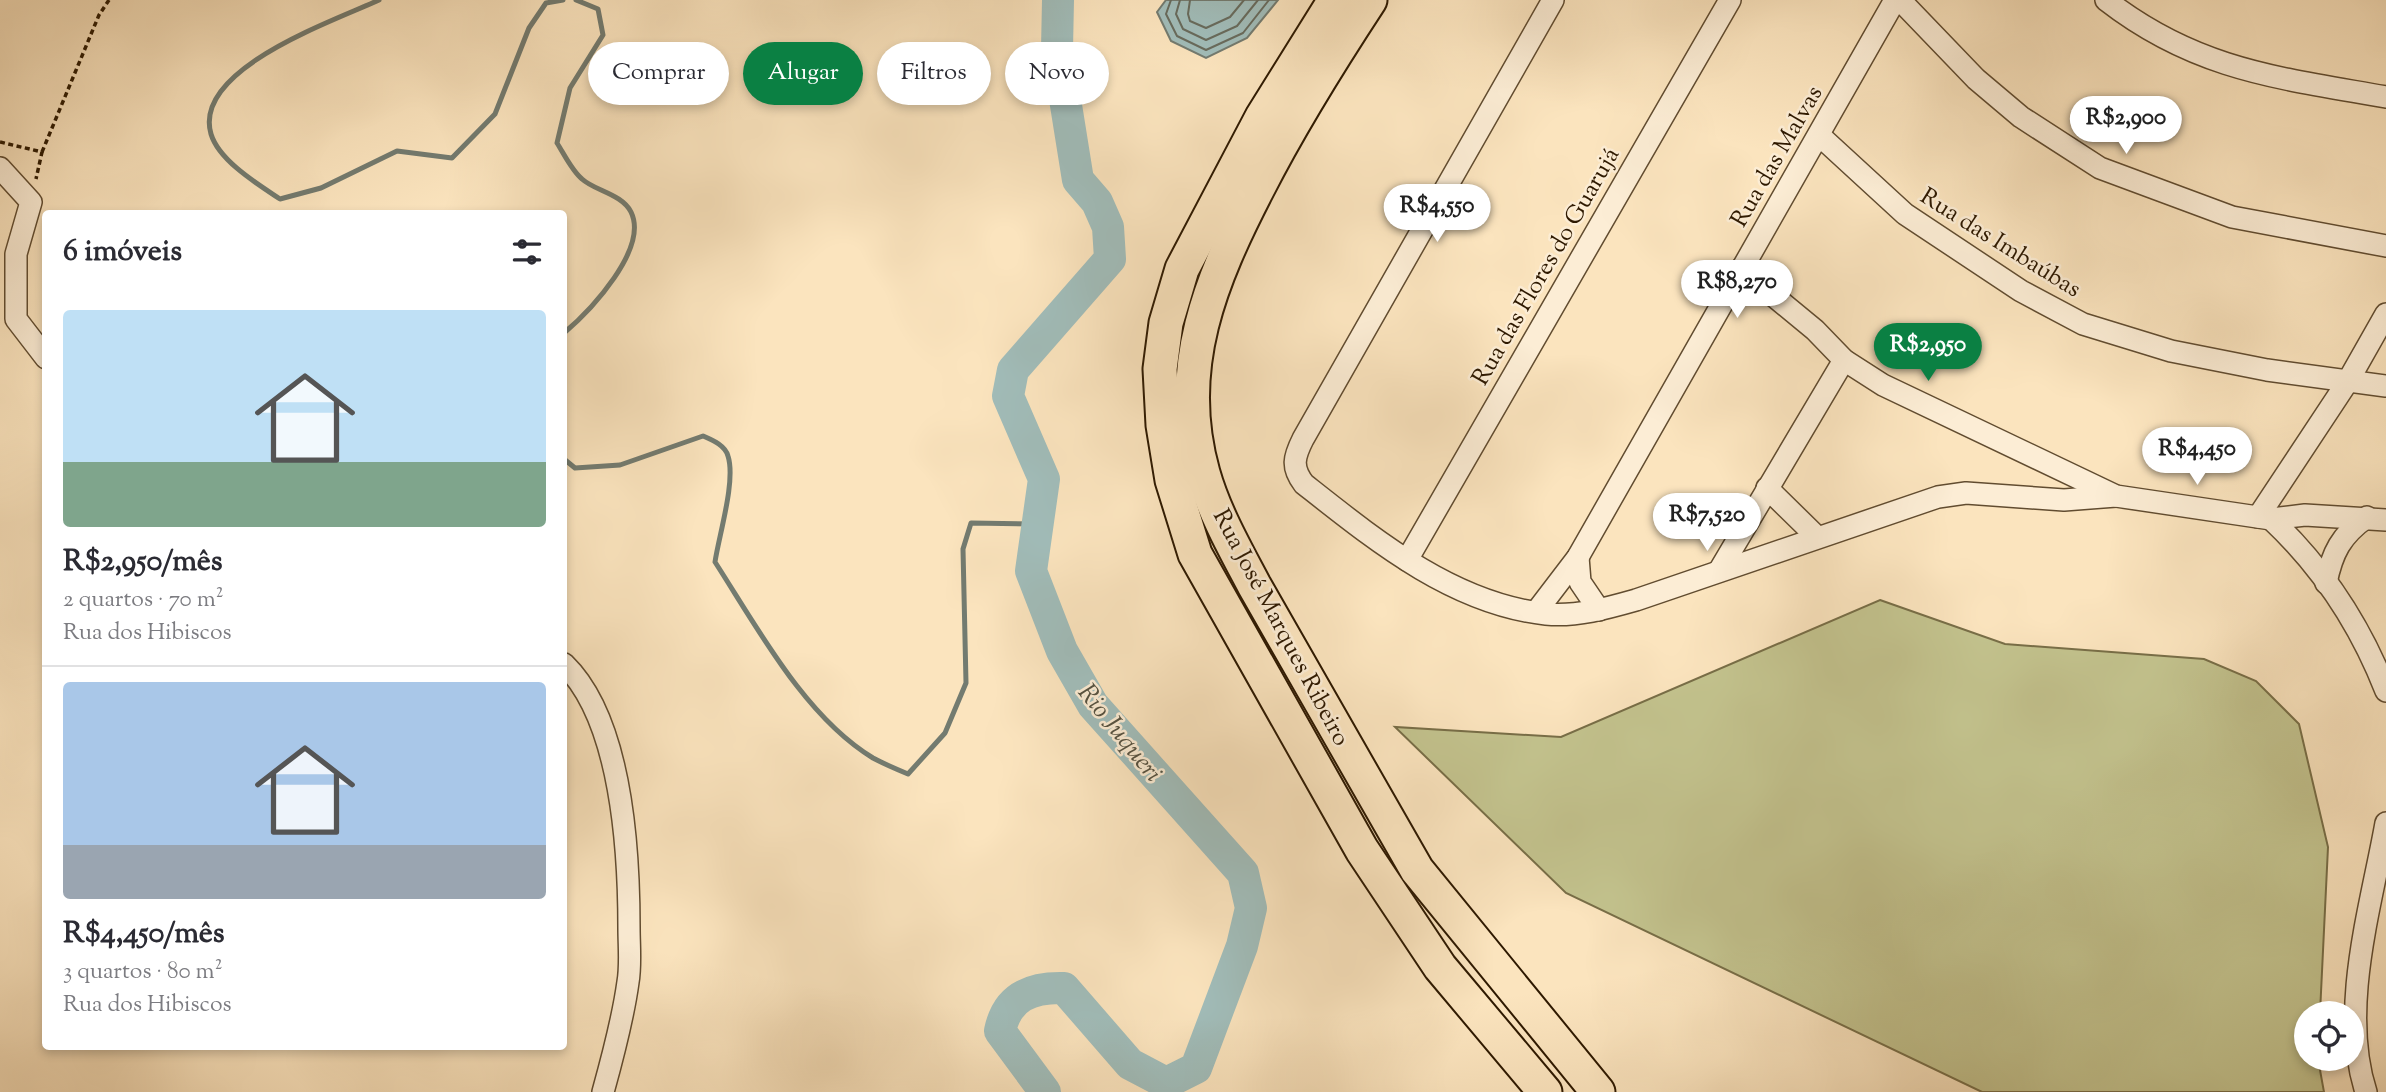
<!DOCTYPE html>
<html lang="pt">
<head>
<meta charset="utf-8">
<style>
	body { margin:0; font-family:"Sorts Mill Goudy",serif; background:#f2f2f3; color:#2b2b33; height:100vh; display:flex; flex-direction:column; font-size:26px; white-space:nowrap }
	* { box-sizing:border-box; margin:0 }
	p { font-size:23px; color:#7c7c81 }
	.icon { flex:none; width:38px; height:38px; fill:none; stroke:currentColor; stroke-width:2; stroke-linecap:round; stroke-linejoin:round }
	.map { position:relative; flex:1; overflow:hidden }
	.sheet { position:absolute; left:42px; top:210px; width:525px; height:840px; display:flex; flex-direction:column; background:#fff; border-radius:7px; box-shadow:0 4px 10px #0003 }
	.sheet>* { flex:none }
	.top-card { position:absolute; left:588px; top:42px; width:665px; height:63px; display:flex; gap:14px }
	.tools { position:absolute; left:2294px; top:1001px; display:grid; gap:14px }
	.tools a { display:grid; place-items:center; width:70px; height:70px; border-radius:50%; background:#fff; box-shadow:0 4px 10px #0003; font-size:35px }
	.price { position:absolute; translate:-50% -60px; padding:0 16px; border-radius:24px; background:#fff; color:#222; font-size:23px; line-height:46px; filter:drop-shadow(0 2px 4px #0008) }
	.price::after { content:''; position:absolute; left:50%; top:42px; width:21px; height:16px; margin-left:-10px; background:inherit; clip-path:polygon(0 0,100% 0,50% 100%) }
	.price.current { background:#0b8043; color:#fff }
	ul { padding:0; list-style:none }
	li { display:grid; align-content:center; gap:14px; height:371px; padding:0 21px }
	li+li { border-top:2px solid #e1e1e2 }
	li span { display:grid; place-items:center; height:217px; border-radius:7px; color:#555 }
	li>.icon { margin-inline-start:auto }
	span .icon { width:126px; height:126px; fill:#fffc; stroke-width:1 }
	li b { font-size:30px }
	h2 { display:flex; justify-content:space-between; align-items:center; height:84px; padding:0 21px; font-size:30px }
	.tag { padding:0 24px; border-radius:32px; background:#fff; box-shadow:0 4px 10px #0003; font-size:24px; line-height:63px }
	.tag.current { background:#0b8043; color:#fff }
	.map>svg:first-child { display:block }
	.green { fill:#c3c38e; stroke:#786e47; stroke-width:2 }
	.water { fill:#a1bdba; stroke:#737b70; stroke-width:2 }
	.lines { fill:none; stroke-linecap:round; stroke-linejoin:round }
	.shore { stroke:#686b5d; stroke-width:2 }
	.stream { stroke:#737b70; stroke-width:5 }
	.river { stroke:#a1bdba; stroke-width:32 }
	.street-casing { stroke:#614c30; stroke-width:24 }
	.primary-casing { stroke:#2e1900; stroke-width:37 }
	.path { stroke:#2e1900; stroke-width:3.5; stroke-dasharray:5 3.5; stroke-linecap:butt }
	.street { stroke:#fcedd5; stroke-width:21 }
	.primary { stroke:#fbe4be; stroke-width:33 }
	.labels { text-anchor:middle; stroke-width:5; stroke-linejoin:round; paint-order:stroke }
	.street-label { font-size:24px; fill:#2e1900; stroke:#fcedd5 }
	.water-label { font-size:26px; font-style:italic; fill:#565241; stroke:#fcedd5 }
</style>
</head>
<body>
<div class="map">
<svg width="2386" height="1092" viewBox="0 0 2386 1092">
	<rect width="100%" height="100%" fill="#fbe4be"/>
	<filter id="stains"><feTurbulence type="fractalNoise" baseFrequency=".00286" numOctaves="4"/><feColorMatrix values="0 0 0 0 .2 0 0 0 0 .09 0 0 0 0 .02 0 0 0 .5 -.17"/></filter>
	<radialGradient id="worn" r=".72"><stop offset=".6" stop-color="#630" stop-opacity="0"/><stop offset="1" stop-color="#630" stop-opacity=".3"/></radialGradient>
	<!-- green -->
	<polygon class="green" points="1880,600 2005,644 2204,659 2256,681 2299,724 2328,847 2320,1013 2306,1013 2306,1059 2318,1059 2324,1092 1982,1092 1566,893 1395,727 1561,737"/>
	<!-- water -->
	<polygon class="water" points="1166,0 1278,0 1247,38 1206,58 1171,41 1157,12"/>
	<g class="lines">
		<!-- shore -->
		<g class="shore">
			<polyline points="1171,0 1166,14 1177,36 1206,50 1243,33 1269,0"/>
			<polyline points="1180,0 1176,14 1183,29 1206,40 1237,26 1258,0"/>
			<polyline points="1190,0 1188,14 1190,21 1206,28 1230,17 1244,0"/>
		</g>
		<!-- stream -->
		<g class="stream">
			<path d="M379,0c-45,21 -187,69 -168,134 8,27 48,51 69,65l41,-11 76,-37 55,7 43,-44 34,-86 17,-25 17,-3"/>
			<path d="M564,333c26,-22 85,-84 67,-121 -9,-18 -36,-21 -49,-33 -10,-8 -18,-25 -25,-36l13,-55 33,-53 -5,-26 -22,-9"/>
			<path d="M564,459l11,9 45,-3 83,-29c9,4 22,9 25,20 8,25 -9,79 -13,106 42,65 90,155 158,196 11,6 23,11 35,16l37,-41 21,-50 -3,-134 8,-26 65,1"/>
		</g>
		<!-- river -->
		<path class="river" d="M1045,1092l-45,-61c7,-34 31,-44 64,-43l66,76 36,19 30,-15 46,-122 9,-38 -8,-35 -150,-168 -31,-54 -31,-80 13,-92 -36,-83 5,-26 97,-111 -2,-32 -11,-25 -19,-22 -21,-131 1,-49"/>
		<!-- street casing -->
		<g class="street-casing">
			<g id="street">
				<path d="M1553,0l-250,439c-9,18 -12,28 1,45 71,56 149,120 242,130 30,3 62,-6 90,-14l302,-103 28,-4 98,7 52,-4"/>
				<polyline points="1900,0 1976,79 2021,117 2100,168 2232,217 2386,246"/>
				<path d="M2106,0c90,70 173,78 280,97"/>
				<polyline points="1819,135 1905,214 2021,291 2083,324 2171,351 2267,370 2386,386"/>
				<polyline points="0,168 31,202 16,254 16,319 46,358"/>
				<polyline points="1741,269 1815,330 1844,360 1883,385 2116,496 2271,519 2305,515 2386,520"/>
				<polyline points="1767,488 1817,537"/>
				<polyline points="2258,517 2348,381 2386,314"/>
				<path d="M2271,519c51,48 90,108 115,172"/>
				<polyline points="1578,557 1580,582 1599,610"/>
				<polyline points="1407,560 1730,0"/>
				<polyline points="1719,571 1844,360"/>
				<path d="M2326,583c6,-30 15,-48 41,-66"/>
				<polyline points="1536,612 1578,557 1895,0"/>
				<path d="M564,664c58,56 65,188 65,264 0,18 2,37 -1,54 -5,37 -15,74 -25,110"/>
				<path d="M2366,1092c-27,-83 5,-185 20,-269"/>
			</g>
		</g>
		<!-- primary casing -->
		<g class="primary-casing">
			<g id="primary">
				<polyline points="1335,0 1262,117 1182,269 1166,323 1160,369 1163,425 1172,480 1195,554 1362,850 1440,967 1545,1092"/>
				<path d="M1370,0c-40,61 -79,123 -112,188 -47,91 -85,180 -55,285 11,39 32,76 51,112l163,285 181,222"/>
			</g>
		</g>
		<!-- path -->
		<g class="path">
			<polyline points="0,142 42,152 36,179"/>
			<polyline points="42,152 99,15 109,0"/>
		</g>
		<!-- street -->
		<use href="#street" class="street"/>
		<!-- primary -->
		<use href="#primary" class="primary"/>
	</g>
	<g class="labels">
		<!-- street labels -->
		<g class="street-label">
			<text transform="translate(1776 156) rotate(-60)" y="8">Rua das Malvas</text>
			<text transform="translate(2001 242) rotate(32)" y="8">Rua das Imbaúbas</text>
			<text transform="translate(1545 266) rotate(-60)" y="8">Rua das Flores do Guarujá</text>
			<text transform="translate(1282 627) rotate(62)" y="8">Rua José Marques Ribeiro</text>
		</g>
		<!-- water labels -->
		<g class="water-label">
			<text transform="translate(1121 732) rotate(51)" y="9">Rio Juqueri</text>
		</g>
	</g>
	<rect width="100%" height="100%" filter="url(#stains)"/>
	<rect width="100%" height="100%" fill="url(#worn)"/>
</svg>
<div class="tools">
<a><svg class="icon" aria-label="locate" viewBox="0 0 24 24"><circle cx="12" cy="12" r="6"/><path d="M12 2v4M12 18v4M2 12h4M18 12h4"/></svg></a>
</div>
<b class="price" style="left:2126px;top:156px">R$2,900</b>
<b class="price" style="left:1437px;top:244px">R$4,550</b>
<b class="price" style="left:1737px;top:320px">R$8,270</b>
<b class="price current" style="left:1928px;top:383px">R$2,950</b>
<b class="price" style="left:2197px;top:487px">R$4,450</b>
<b class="price" style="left:1707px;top:553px">R$7,520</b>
<div class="top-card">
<a class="tag">Comprar</a>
<a class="tag current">Alugar</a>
<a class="tag">Filtros</a>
<a class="tag">Novo</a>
</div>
<section class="sheet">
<h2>6 imóveis<svg class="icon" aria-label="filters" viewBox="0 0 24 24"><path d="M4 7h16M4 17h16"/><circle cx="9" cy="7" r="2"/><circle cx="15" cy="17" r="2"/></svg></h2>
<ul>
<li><span style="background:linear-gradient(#bfe0f5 70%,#7fa58c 0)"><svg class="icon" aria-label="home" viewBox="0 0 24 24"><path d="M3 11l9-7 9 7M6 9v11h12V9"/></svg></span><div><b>R$2,950/mês</b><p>2 quartos · 70 m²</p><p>Rua dos Hibiscos</p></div></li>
<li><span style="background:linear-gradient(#a9c7e8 75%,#9aa5b1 0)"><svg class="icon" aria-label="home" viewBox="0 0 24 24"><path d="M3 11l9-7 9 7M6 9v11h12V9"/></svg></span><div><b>R$4,450/mês</b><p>3 quartos · 80 m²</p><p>Rua dos Hibiscos</p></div></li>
</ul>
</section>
</div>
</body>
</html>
